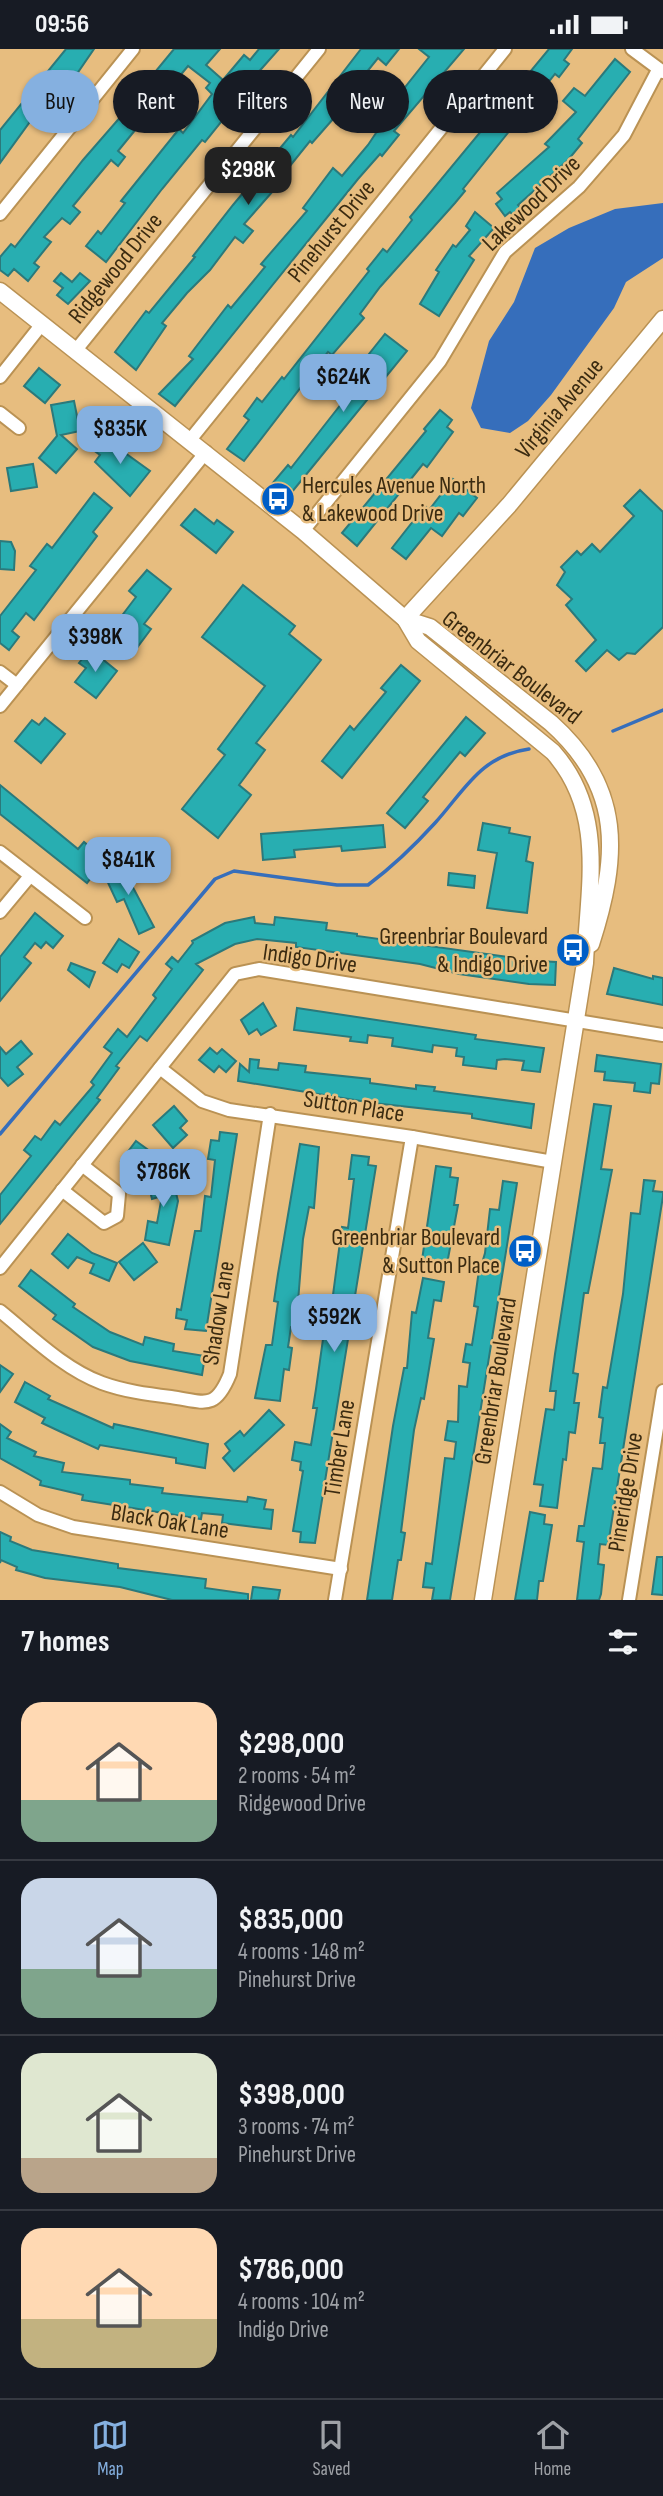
<!DOCTYPE html>
<html lang="en">
<head>
<meta charset="utf-8">
<style>
	body { margin:0; font-family:"Sofia Sans Condensed",sans-serif; background:#242831; color:#f1f3f6; height:100vh; display:flex; flex-direction:column; font-size:26px; white-space:nowrap }
	* { box-sizing:border-box; margin:0 }
	p { font-size:23px; color:#9ea1a6 }
	.icon { flex:none; width:38px; height:38px; fill:none; stroke:currentColor; stroke-width:2; stroke-linecap:round; stroke-linejoin:round }
	.map { position:relative; height:1551px; overflow:hidden }
	.side { display:flex; flex-direction:column; background:#171b24; flex:1 }
	.side>* { flex:none }
	.guide { position:absolute; left:21px; top:21px; width:621px; height:63px; display:flex; gap:14px }
	.price { position:absolute; translate:-50% -60px; padding:0 16px; border-radius:14px; background:#85b0e0; color:#111; font-size:23px; line-height:46px; filter:drop-shadow(0 2px 4px #0008) }
	.price::after { content:''; position:absolute; left:50%; top:42px; width:21px; height:16px; margin-left:-10px; background:inherit; clip-path:polygon(0 0,100% 0,50% 100%) }
	.price.on { background:#222; color:#fff }
	ul { padding:0; list-style:none }
	li { display:flex; align-items:center; gap:21px; height:175px; padding:0 21px }
	li+li { border-top:2px solid #363941 }
	li span { display:grid; place-items:center; flex:none; width:196px; height:140px; border-radius:21px; color:#555 }
	li>.icon { margin-inline-start:auto }
	span .icon { width:84px; height:84px; fill:#fffc; stroke-width:1 }
	li b { font-size:30px }
	h2 { display:flex; justify-content:space-between; align-items:center; height:84px; padding:0 21px; font-size:30px }
	.pill { padding:0 24px; border-radius:32px; background:#171b24; box-shadow:0 2px 5px #0004; font-size:24px; line-height:63px }
	.pill.on { background:#85b0e0; color:#111 }
	.status { display:flex; justify-content:space-between; align-items:center; height:49px; padding:0 35px; background:#171b24; direction:ltr }
	.status svg { height:19px; fill:currentColor }
	.tabs { display:flex; justify-content:space-around; align-items:center; height:98px; border-top:2px solid #363941; background:#171b24; font-size:19px; color:#9ea1a6 }
	.tabs a { display:grid; justify-items:center; gap:4px }
	.tabs .on { color:#85b0e0 }
	.map>svg:first-child { display:block }
	.water { fill:#366ebb }
	.lines { fill:none; stroke-linecap:round; stroke-linejoin:round }
	.stream { stroke:#366ebb; stroke-width:3.5 }
	.building { fill:#28aeb1; stroke:#2b797b; stroke-width:2 }
	.minor-casing { stroke:#ba9254; stroke-width:16 }
	.tertiary-casing { stroke:#ba9254; stroke-width:19 }
	.minor { stroke:#fff; stroke-width:12 }
	.tertiary { stroke:#fff; stroke-width:16 }
	.labels { text-anchor:middle; stroke-width:5; stroke-linejoin:round; paint-order:stroke }
	.street-label { font-size:24px; fill:#3b2b11; stroke:#e7bd7f }
	.poi-label { font-size:24px; fill:#3b2b11; stroke:#e7bd7f; text-anchor:end }
</style>
</head>
<body>
<div class="status"><b>09:56</b><svg viewBox="0 0 49 12"><path d="M0 12V9h3v3zM5 12V6h3v6zM10 12V3h3v9zM15 12V0h3v12zM26 1h20v11H26zM47 4h2v5h-2z"/></svg></div>
<div class="map">
<svg width="663" height="1551" viewBox="0 0 663 1551">
	<rect width="100%" height="100%" fill="#e7bd7f"/>
	<!-- water -->
	<polygon class="water" points="663,154 663,209 626,233 614,259 551,346 528,372 510,384 481,379 471,359 489,292 514,253 535,199 569,179 615,160"/>
	<g class="lines">
		<!-- stream -->
		<g class="stream">
			<polyline points="613,682 663,661"/>
			<path d="M0,1085l215,-255 19,-8 103,14h31c24,-18 47,-40 67,-62 30,-33 45,-67 94,-74"/>
		</g>
	</g>
	<!-- building -->
	<g class="building">
		<polygon points="66,0 94,0 74,29 71,27 52,51 48,48 0,114 0,81"/>
		<polygon points="174,0 220,0 206,16 223,31 244,6 250,11 259,0 279,0 239,45 242,47 205,93 202,91 162,140 106,213 86,197 98,182 101,185 125,154 121,152 179,80 183,84 212,45 206,39 210,34 188,17 159,52 162,55 149,72 145,69 118,102 125,108 118,117 111,111 73,157 80,163 70,175 62,169 44,188 51,193 34,214 39,218 28,232 14,220 8,227 0,221 0,208 11,195 15,198 83,111 130,57 126,54 139,36 142,39"/>
		<polygon points="361,0 399,0 386,16 378,9 349,45 352,47 333,70 312,94 310,92 285,123 288,125 244,175 253,182 243,194 235,188 210,221 187,244 162,274 166,277 136,321 115,303 146,262 149,264 195,208 193,207 233,156 291,86 293,88"/>
		<polygon points="419,0 464,0 394,82 399,86 382,107 380,105 358,130 175,357 159,345 193,310 189,307 228,256 231,259 265,218 261,215 307,162 303,159 333,119 342,127 368,96 386,69 383,66 429,8"/>
		<polygon points="549,0 572,0 564,11 569,15 559,28 555,25 463,140 465,142 455,154 380,238 360,265 364,269 332,306 328,303 244,412 227,400 249,371 244,367 257,349 262,353 282,328 284,330 369,222 367,220 383,200 387,203 412,171 410,168"/>
		<polygon points="615,10 630,23 578,90 582,94 568,111 518,156 521,159 513,166 510,163 505,167 496,155 502,150 497,144 549,98 545,95 576,63 563,52 574,39 585,47"/>
		<polygon points="475,163 494,179 469,207 474,211 439,267 420,255 439,223 436,221 453,196 456,198 470,181 466,177"/>
		<polygon points="61,224 72,233 80,224 90,232 68,255 57,246 63,239 54,232"/>
		<polygon points="385,285 407,302 287,449 271,436 288,416 291,419 356,336 375,309 369,305"/>
		<polygon points="39,319 60,336 45,354 24,337"/>
		<polygon points="74,352 80,382 61,386 77,400 56,424 39,409 57,387 51,356"/>
		<polygon points="440,361 452,371 447,378 453,383 427,418 423,415 357,497 342,484 426,382 424,380"/>
		<polygon points="103,388 150,422 130,447 95,413 100,406 92,400"/>
		<polygon points="33,415 37,438 11,442 7,419"/>
		<polygon points="453,430 477,449 463,467 459,464 442,487 431,479 406,510 392,499 425,457 429,461"/>
		<polygon points="640,441 663,463 663,578 635,605 627,604 619,611 607,601 586,622 576,612 596,591 566,556 572,550 557,536 565,523 561,518 577,502 581,506 592,495 600,503 634,467 624,457"/>
		<polygon points="94,444 112,459 93,483 97,487 34,571 26,564 12,582 19,588 9,601 0,594 0,567 36,521 30,517 47,495 52,499"/>
		<polygon points="195,460 214,475 217,471 233,483 216,504 181,476"/>
		<polygon points="0,492 11,493 15,502 14,521 0,520"/>
		<polygon points="147,521 171,540 144,575 151,580 130,608 105,589 136,548 129,542"/>
		<polygon points="243,536 295,577 289,585 321,611 256,694 265,701 239,736 251,746 218,789 182,760 225,706 218,700 265,637 202,588"/>
		<polygon points="90,600 117,622 96,649 75,633 86,619 79,614"/>
		<polygon points="401,616 420,632 342,729 322,712 350,677 354,681 386,643 381,639"/>
		<polygon points="466,668 485,684 465,707 460,703 423,748 428,752 405,779 387,764"/>
		<polygon points="45,669 65,685 41,714 15,692 32,671 39,676"/>
		<polygon points="0,736 78,800 84,793 98,805 92,813 99,818 87,834 0,765"/>
		<polygon points="483,774 510,779 509,784 530,788 526,812 533,814 527,864 487,859 497,804 478,801"/>
		<polygon points="383,776 385,798 342,802 341,797 294,801 295,808 263,811 261,785"/>
		<polygon points="120,814 154,878 139,885 124,850 117,853 103,823"/>
		<polygon points="449,824 475,827 474,839 448,836"/>
		<polygon points="35,864 63,887 53,899 46,893 41,899 35,894 24,908 31,914 0,952 0,908"/>
		<polygon points="254,868 255,874 274,876 275,868 327,874 326,881 357,885 357,887 515,909 514,916 538,919 539,912 556,913 555,936 529,935 459,925 420,915 296,898 296,894 257,890 235,895 196,915 203,921 147,992 140,987 116,1017 119,1019 97,1049 100,1051 0,1175 0,1146 31,1107 24,1101 35,1087 41,1091 55,1072 60,1076 94,1036 91,1033 112,1004 104,998 118,980 127,988 156,949 153,946 172,920 166,915 172,908 178,913 193,894 192,892 225,874"/>
		<polygon points="119,890 139,903 129,919 122,915 117,923 103,914"/>
		<polygon points="71,914 95,923 89,938 68,921"/>
		<polygon points="614,919 653,930 653,927 663,929 663,956 607,945"/>
		<polygon points="263,954 276,977 261,986 257,980 249,985 241,971"/>
		<polygon points="297,959 476,986 475,990 544,999 540,1023 522,1021 524,1012 505,1010 497,1011 496,1020 463,1016 464,1008 456,1007 457,999 433,996 432,1003 392,997 393,989 368,986 367,994 350,992 351,988 294,981"/>
		<polygon points="21,992 32,1005 17,1018 23,1025 8,1037 0,1028 0,998 6,1005"/>
		<polygon points="210,999 217,1005 222,1000 236,1012 226,1023 219,1017 214,1023 199,1011"/>
		<polygon points="597,1006 661,1015 659,1035 651,1034 650,1044 634,1042 635,1034 604,1031 605,1023 595,1022"/>
		<polygon points="250,1010 259,1011 258,1019 278,1021 279,1014 306,1017 305,1023 370,1030 370,1034 416,1040 416,1036 435,1038 434,1042 534,1055 531,1079 472,1069 472,1065 373,1054 238,1032 240,1015 249,1023"/>
		<polygon points="594,1055 611,1057 601,1120 612,1121 588,1244 584,1244 573,1324 578,1325 574,1354 579,1354 575,1384 569,1383 566,1411 563,1410 557,1459 540,1457 543,1436 534,1435 546,1360 554,1361 556,1342 550,1342 555,1305"/>
		<polygon points="174,1057 187,1072 180,1079 187,1086 173,1099 153,1076"/>
		<polygon points="220,1083 237,1085 206,1282 185,1280 187,1271 176,1269 177,1260 181,1261 195,1182 201,1182 205,1147 211,1148 215,1111 208,1110 211,1091 219,1092"/>
		<polygon points="136,1092 158,1108 142,1129 121,1112"/>
		<polygon points="300,1095 319,1098 314,1159 309,1158 303,1190 296,1278 291,1278 288,1298 292,1299 289,1321 284,1320 280,1352 255,1349 266,1296 272,1296 278,1253 274,1252 278,1225"/>
		<polygon points="352,1106 369,1108 368,1116 376,1117 315,1494 300,1493 301,1483 293,1482 303,1422 300,1421 301,1413 292,1411 295,1393 311,1396 317,1359 313,1359 316,1340 325,1276 329,1276 342,1178 348,1179 354,1130 349,1130"/>
		<polygon points="436,1117 451,1119 450,1128 458,1129 454,1156 458,1156 447,1215 422,1211"/>
		<polygon points="171,1124 178,1152 169,1196 145,1191 148,1172 157,1174 162,1147 152,1150 147,1130"/>
		<polygon points="644,1131 655,1132 653,1142 663,1143 663,1147 608,1496 600,1495 598,1515 604,1516 601,1545 599,1551 577,1551 584,1493 577,1492 579,1477 584,1477 593,1419 602,1420 605,1394 600,1394 603,1369 599,1368 603,1338 607,1339 623,1245 631,1164 640,1165"/>
		<polygon points="503,1132 517,1134 450,1551 432,1551 434,1539 423,1538 426,1514 432,1515 445,1409 454,1410 456,1393 445,1391 448,1372 458,1373 459,1337 467,1338 470,1314 463,1313 466,1295 472,1296 478,1258 474,1257 478,1228 485,1204 490,1160 499,1161"/>
		<polygon points="68,1185 92,1204 117,1214 109,1232 90,1224 94,1215 77,1208 68,1219 52,1205"/>
		<polygon points="143,1194 157,1213 134,1231 119,1213"/>
		<polygon points="31,1221 75,1255 73,1258 110,1283 143,1296 145,1288 174,1295 173,1302 205,1307 202,1326 130,1312 93,1298 53,1270 56,1266 19,1237"/>
		<polygon points="423,1229 444,1233 441,1252 434,1251 428,1289 434,1290 424,1350 421,1349 414,1381 401,1483 405,1484 401,1511 398,1511 392,1551 367,1551 393,1377 404,1319 407,1319 412,1263 416,1264"/>
		<polygon points="0,1316 13,1325 0,1343"/>
		<polygon points="25,1333 50,1347 48,1350 113,1379 114,1375 208,1395 205,1419 176,1414 176,1409 100,1396 98,1400 59,1382 42,1374 45,1369 15,1353"/>
		<polygon points="269,1361 284,1376 234,1422 223,1409 230,1402 225,1395 240,1382 244,1387"/>
		<polygon points="0,1375 11,1383 7,1389 36,1403 34,1407 64,1414 62,1423 130,1431 130,1435 163,1439 162,1444 247,1453 248,1448 266,1451 264,1460 273,1461 271,1480 222,1474 223,1466 202,1464 201,1470 82,1451 83,1446 40,1436 41,1432 0,1409"/>
		<polygon points="530,1463 545,1466 544,1475 552,1476 543,1532 539,1532 537,1551 515,1551"/>
		<polygon points="0,1483 11,1488 10,1492 32,1501 118,1515 118,1519 206,1530 205,1539 248,1545 248,1551 172,1551 120,1538 45,1529 16,1521 17,1518 1,1511 0,1514"/>
		<polygon points="657,1508 663,1508 663,1546 652,1545"/>
		<polygon points="253,1538 280,1541 278,1551 251,1551"/>
	</g>
	<g class="lines">
		<!-- minor casing -->
		<g class="minor-casing">
			<g id="minor">
				<polyline points="632,0 663,23"/>
				<polyline points="0,165 133,0"/>
				<polyline points="76,301 319,0"/>
				<polyline points="0,328 42,275"/>
				<polyline points="0,364 19,379"/>
				<polyline points="190,391 505,0"/>
				<polyline points="303,482 440,312 505,203 579,138 624,86 658,21"/>
				<polyline points="0,623 17,636"/>
				<polyline points="0,657 206,403"/>
				<polyline points="0,803 85,869"/>
				<polyline points="0,863 30,827"/>
				<polyline points="160,1019 202,1052 229,1061 412,1088 553,1113"/>
				<polyline points="62,1141 104,1174 117,1167 119,1145 82,1116"/>
				<polyline points="0,1219 235,925 259,920 663,986"/>
				<path d="M0,1262c31,25 64,58 102,72 22,8 45,11 69,14 34,5 44,14 59,-23l40,-260"/>
				<polyline points="0,1443 38,1466 73,1478 341,1520"/>
				<polyline points="335,1551 412,1088"/>
				<polyline points="629,1551 663,1342"/>
			</g>
		</g>
		<!-- tertiary casing -->
		<g class="tertiary-casing">
			<g id="tertiary">
				<path d="M0,242l303,240 102,88 13,22 135,111c54,61 35,136 32,211l-102,637"/>
				<path d="M405,570l25,8 121,96c73,65 68,134 40,221"/>
				<polyline points="405,570 509,456 663,270"/>
			</g>
		</g>
		<!-- minor -->
		<use href="#minor" class="minor"/>
		<!-- tertiary -->
		<use href="#tertiary" class="tertiary"/>
	</g>
	<!-- icons -->
	<defs>
		<g id="bus-disc" transform="scale(1.75)"><circle r="9.5" fill="#005ec6" stroke="#e7bd7f"/><path d="M-5-6H5V4H4V6H2V4H-2V6H-4V4H-5ZM-3.5-4V0h7V-4ZM-3.5 1.2v1.5H-2V1.2ZM2 1.2v1.5H3.5V1.2Z" fill="#fff"/></g>
	</defs>
	<g fill-rule="evenodd">
		<use href="#bus-disc" x="278" y="450"/>
		<use href="#bus-disc" x="573" y="901"/>
		<use href="#bus-disc" x="525" y="1202"/>
	</g>
	<g class="labels">
		<!-- street labels -->
		<g class="street-label">
			<text transform="translate(531 154) rotate(-44)" y="8">Lakewood Drive</text>
			<text transform="translate(331 182) rotate(-51)" y="8">Pinehurst Drive</text>
			<text transform="translate(115 219) rotate(-51)" y="8">Ridgewood Drive</text>
			<text transform="translate(559 359) rotate(-50)" y="8">Virginia Avenue</text>
			<text transform="translate(512 618) rotate(38)" y="8">Greenbriar Boulevard</text>
			<text transform="translate(310 909) rotate(8)" y="8">Indigo Drive</text>
			<text transform="translate(354 1057) rotate(9)" y="8">Sutton Place</text>
			<text transform="translate(218 1264) rotate(-81)" y="8">Shadow Lane</text>
			<text transform="translate(495 1332) rotate(-81)" y="8">Greenbriar Boulevard</text>
			<text transform="translate(339 1399) rotate(-81)" y="8">Timber Lane</text>
			<text transform="translate(625 1443) rotate(-81)" y="8">Pineridge Drive</text>
			<text transform="translate(170 1472) rotate(9)" y="8">Black Oak Lane</text>
		</g>
		<!-- poi labels -->
		<g class="poi-label">
			<text x="302" y="444" text-anchor="start">Hercules Avenue North<tspan x="302" dy="28">&amp; Lakewood Drive</tspan></text>
			<text x="548" y="895">Greenbriar Boulevard<tspan x="548" dy="28">&amp; Indigo Drive</tspan></text>
			<text x="500" y="1196">Greenbriar Boulevard<tspan x="500" dy="28">&amp; Sutton Place</tspan></text>
		</g>
	</g>
</svg>
<b class="price on" style="left:248px;top:158px">$298K</b>
<b class="price" style="left:343px;top:365px">$624K</b>
<b class="price" style="left:120px;top:417px">$835K</b>
<b class="price" style="left:95px;top:625px">$398K</b>
<b class="price" style="left:128px;top:848px">$841K</b>
<b class="price" style="left:163px;top:1160px">$786K</b>
<b class="price" style="left:334px;top:1305px">$592K</b>
<div class="guide">
<a class="pill on">Buy</a>
<a class="pill">Rent</a>
<a class="pill">Filters</a>
<a class="pill">New</a>
<a class="pill">Apartment</a>
</div>
</div>
<section class="side">
<h2>7 homes<svg class="icon" aria-label="filters" viewBox="0 0 24 24"><path d="M4 7h16M4 17h16"/><circle cx="9" cy="7" r="2"/><circle cx="15" cy="17" r="2"/></svg></h2>
<ul>
<li><span style="background:linear-gradient(#ffd9b3 70%,#7fa58c 0)"><svg class="icon" aria-label="home" viewBox="0 0 24 24"><path d="M3 11l9-7 9 7M6 9v11h12V9"/></svg></span><div><b>$298,000</b><p>2 rooms · 54 m²</p><p>Ridgewood Drive</p></div></li>
<li><span style="background:linear-gradient(#c9d6e8 65%,#7fa58c 0)"><svg class="icon" aria-label="home" viewBox="0 0 24 24"><path d="M3 11l9-7 9 7M6 9v11h12V9"/></svg></span><div><b>$835,000</b><p>4 rooms · 148 m²</p><p>Pinehurst Drive</p></div></li>
<li><span style="background:linear-gradient(#dfe7d0 75%,#b9a48a 0)"><svg class="icon" aria-label="home" viewBox="0 0 24 24"><path d="M3 11l9-7 9 7M6 9v11h12V9"/></svg></span><div><b>$398,000</b><p>3 rooms · 74 m²</p><p>Pinehurst Drive</p></div></li>
<li><span style="background:linear-gradient(#ffd9b3 65%,#c2b280 0)"><svg class="icon" aria-label="home" viewBox="0 0 24 24"><path d="M3 11l9-7 9 7M6 9v11h12V9"/></svg></span><div><b>$786,000</b><p>4 rooms · 104 m²</p><p>Indigo Drive</p></div></li>
</ul>
</section>
<nav class="tabs">
<a class="on"><svg class="icon" aria-label="map" viewBox="0 0 24 24"><path d="M3 6l6-2 6 2 6-2v14l-6 2-6-2-6 2zM9 4v14M15 6v14"/></svg>Map</a>
<a><svg class="icon" aria-label="saved" viewBox="0 0 24 24"><path d="M7 4h10v16l-5-4-5 4z"/></svg>Saved</a>
<a><svg class="icon" aria-label="home" viewBox="0 0 24 24"><path d="M3 11l9-7 9 7M6 9v11h12V9"/></svg>Home</a>
</nav>
</body>
</html>
